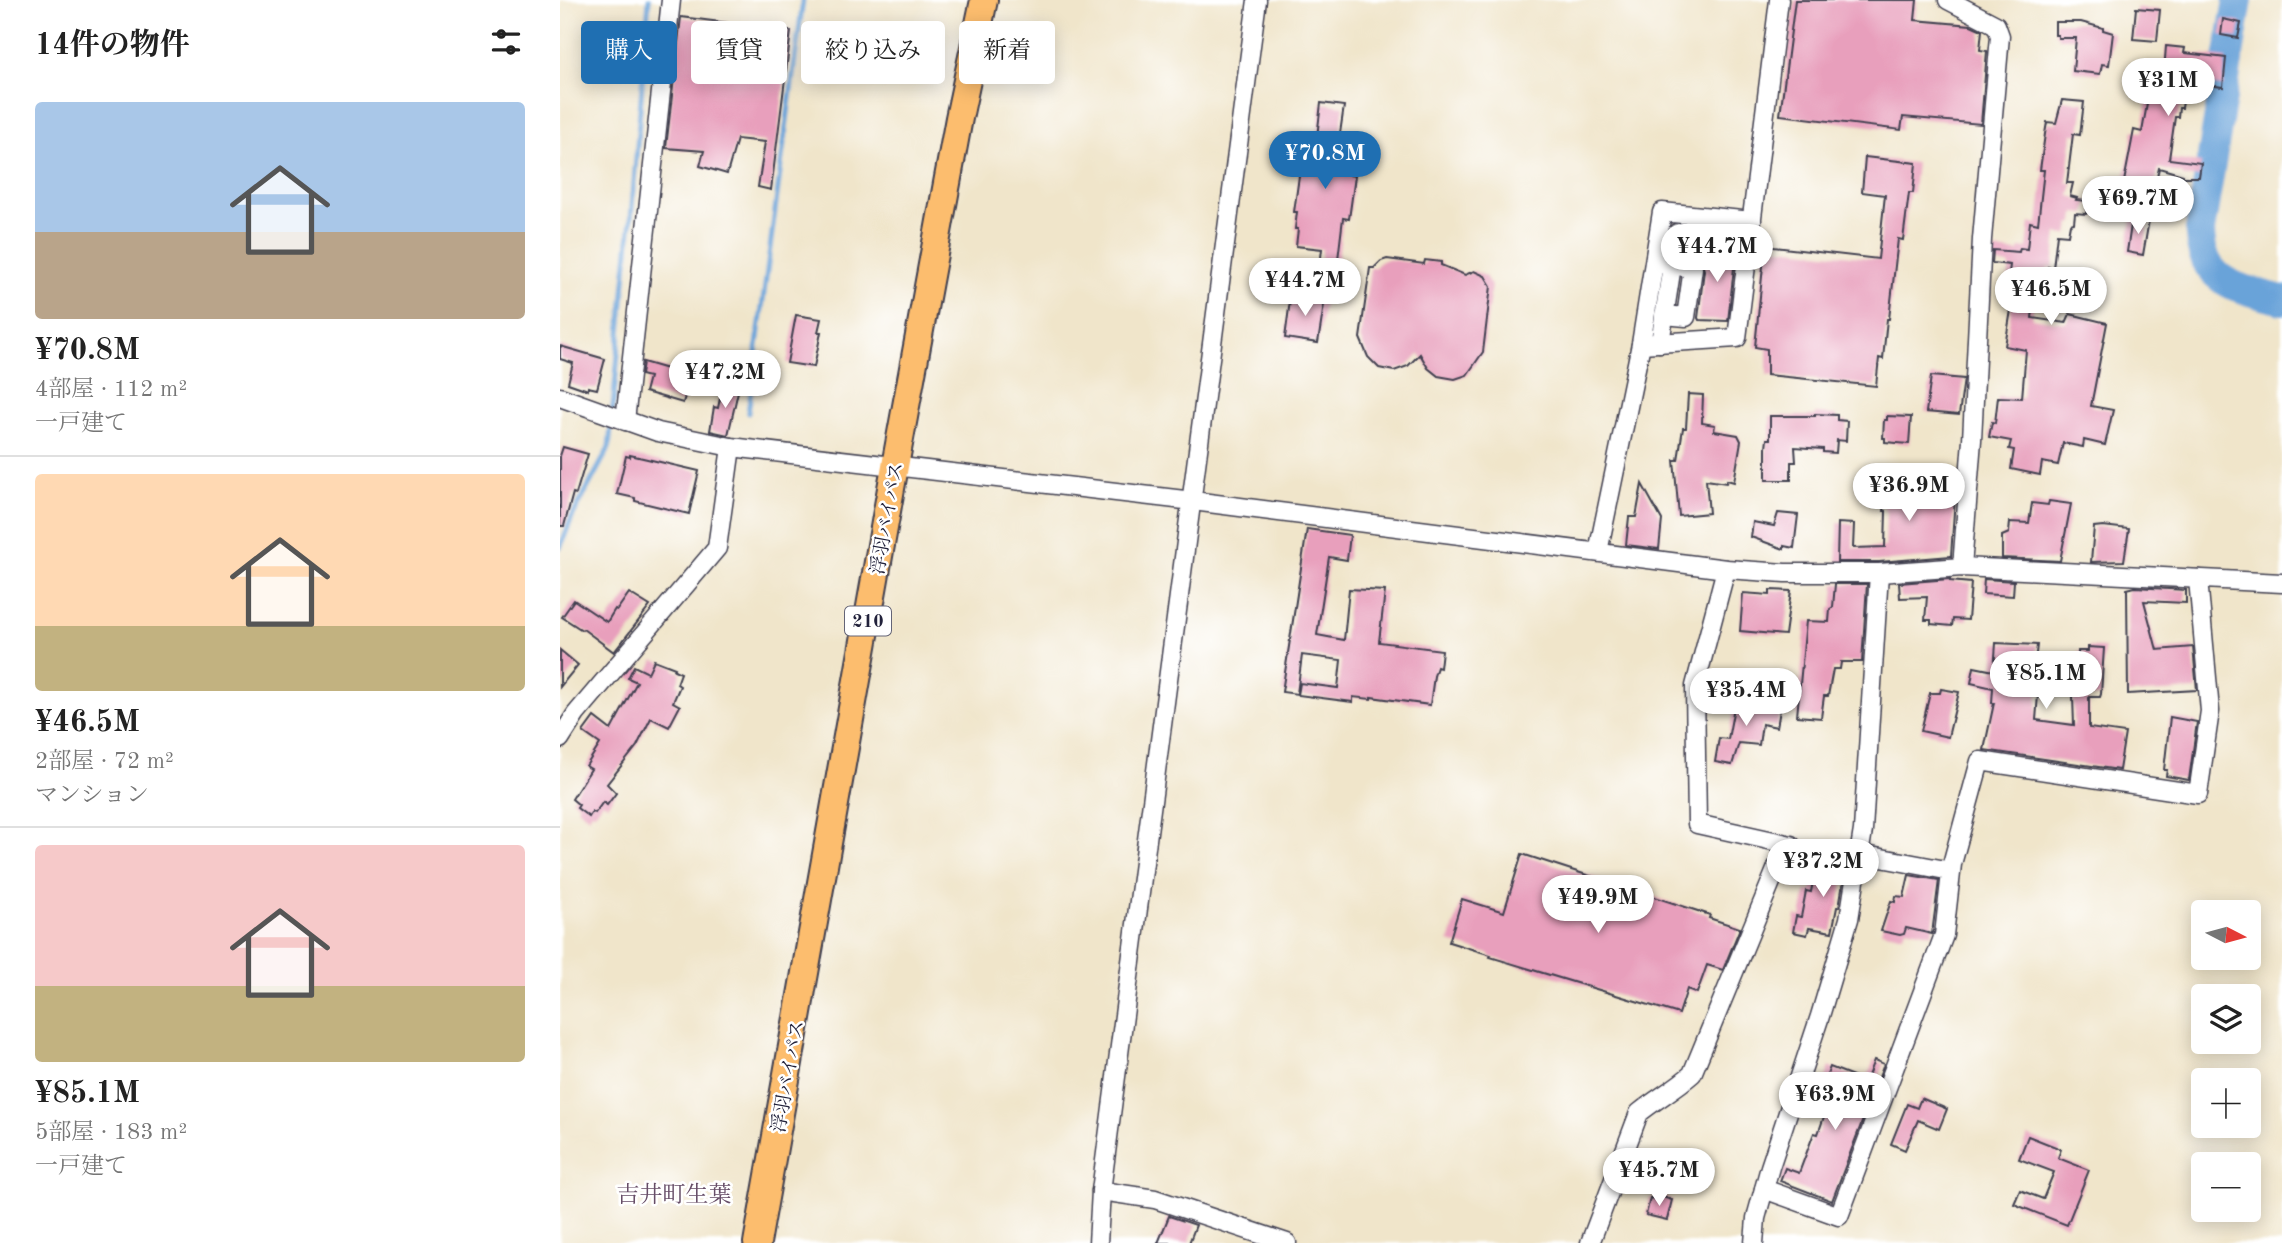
<!DOCTYPE html>
<html lang="ja">
<head>
<meta charset="utf-8">
<style>
	body { margin:0; font-family:"Old Standard TT","Noto Serif JP",serif; background:#f2f2f2; color:#222; height:100vh; display:flex; flex-direction:column; font-size:26px; white-space:nowrap }
	* { box-sizing:border-box; margin:0 }
	p { font-size:23px; color:#767676 }
	.icon { flex:none; width:38px; height:38px; fill:none; stroke:currentColor; stroke-width:2; stroke-linecap:round; stroke-linejoin:round }
	.map { position:relative; flex:1; overflow:hidden }
	.details { display:flex; flex-direction:column; background:#fff; width:560px }
	.details>* { flex:none }
	.banner { position:absolute; left:21px; top:21px; width:665px; height:63px; display:flex; gap:14px }
	.needle { width:46px; rotate:96deg }
	.fabs { position:absolute; left:1631px; top:900px; display:grid; gap:14px }
	.fabs a { display:grid; place-items:center; width:70px; height:70px; border-radius:7px; background:#fff; box-shadow:0 4px 18px #0003; font-size:35px }
	.price { position:absolute; translate:-50% -60px; padding:0 16px; border-radius:24px; background:#fff; color:#222; font-size:23px; line-height:46px; filter:drop-shadow(0 2px 4px #0008) }
	.price::after { content:''; position:absolute; left:50%; top:42px; width:21px; height:16px; margin-left:-10px; background:inherit; clip-path:polygon(0 0,100% 0,50% 100%) }
	.price.on { background:#1f6fb2; color:#fff }
	ul { padding:0; list-style:none }
	li { display:grid; align-content:center; gap:14px; height:371px; padding:0 35px }
	li+li { border-top:2px solid #e0e0e0 }
	li span { display:grid; place-items:center; height:217px; border-radius:7px; color:#555 }
	li>.icon { margin-inline-start:auto }
	span .icon { width:126px; height:126px; fill:#fffc; stroke-width:1 }
	li b { font-size:30px }
	h2 { display:flex; justify-content:space-between; align-items:center; height:84px; padding:0 35px; font-size:30px }
	.chip { padding:0 24px; border-radius:7px; background:#fff; box-shadow:0 4px 18px #0003; font-size:24px; line-height:63px }
	.chip.on { background:#1f6fb2; color:#fff }
	main { display:flex; flex:1; min-height:0 }
	.map>svg:first-child { display:block }
	.lines { fill:none; stroke-linecap:round; stroke-linejoin:round }
	.stream { stroke:#69a3d9; stroke-width:5 }
	.river { stroke:#69a3d9; stroke-width:30 }
	.building { fill:#e89fbc }
	.minor-casing { stroke:#413f50; stroke-width:21 }
	.highway-casing { stroke:#413f50; stroke-width:30 }
	.minor { stroke:#fff; stroke-width:18 }
	.highway { stroke:#fcbd6e; stroke-width:26 }
	.labels { text-anchor:middle; stroke-width:5; stroke-linejoin:round; paint-order:stroke }
	.shield { fill:#fff; stroke:#646476; stroke-width:2 }
	.shield-label { font-size:18px; font-weight:bold; fill:#22223b }
	.street-label { font-size:19px; fill:#22223b; stroke:#fff }
	.quarter-label { font-size:23px; fill:#674e68; stroke:#fff }
</style>
</head>
<body>
<main>
<section class="details">
<h2>14件の物件<svg class="icon" aria-label="filters" viewBox="0 0 24 24"><path d="M4 7h16M4 17h16"/><circle cx="9" cy="7" r="2"/><circle cx="15" cy="17" r="2"/></svg></h2>
<ul>
<li><span style="background:linear-gradient(#a9c7e8 60%,#b9a48a 0)"><svg class="icon" aria-label="home" viewBox="0 0 24 24"><path d="M3 11l9-7 9 7M6 9v11h12V9"/></svg></span><div><b>¥70.8M</b><p>4部屋 · 112 m²</p><p>一戸建て</p></div></li>
<li><span style="background:linear-gradient(#ffd9b3 70%,#c2b280 0)"><svg class="icon" aria-label="home" viewBox="0 0 24 24"><path d="M3 11l9-7 9 7M6 9v11h12V9"/></svg></span><div><b>¥46.5M</b><p>2部屋 · 72 m²</p><p>マンション</p></div></li>
<li><span style="background:linear-gradient(#f6c9c9 65%,#c2b280 0)"><svg class="icon" aria-label="home" viewBox="0 0 24 24"><path d="M3 11l9-7 9 7M6 9v11h12V9"/></svg></span><div><b>¥85.1M</b><p>5部屋 · 183 m²</p><p>一戸建て</p></div></li>
</ul>
</section>
<div class="map">
<svg width="1722" height="1243" viewBox="0 0 1722 1243">
	<rect width="100%" height="100%" fill="#fff"/>
	<filter id="ink" filterUnits="userSpaceOnUse"><feTurbulence type="fractalNoise" baseFrequency=".0143" numOctaves="2"/><feDisplacementMap in="SourceGraphic" scale="14" xChannelSelector="R" yChannelSelector="G"/><feConvolveMatrix kernelMatrix="1 2 1 2 8 2 1 2 1" color-interpolation-filters="sRGB"/></filter>
	<filter id="wash" filterUnits="userSpaceOnUse"><feTurbulence type="fractalNoise" baseFrequency=".00686" numOctaves="4" result="noise"/><feDisplacementMap in="SourceGraphic" scale="28" xChannelSelector="R" yChannelSelector="G"/><feGaussianBlur stdDeviation="1.57" result="paint"/><feColorMatrix in="noise" values="0 0 0 0 0 0 0 0 0 0 0 0 0 0 0 0 0 1.4 0 .05"/><feComposite in="paint" operator="in"/></filter>
	<g filter="url(#wash)">
		<rect width="100%" height="100%" fill="#f0e5ca"/>
		<g class="lines">
			<!-- stream -->
			<g class="stream">
				<polyline points="188,413 243,0"/>
				<polyline points="0,548 12,517 49,448 71,219 89,0"/>
			</g>
			<!-- river -->
			<path class="river" d="M1678,0l-38,230c0,54 39,58 82,70"/>
		</g>
		<g id="blocks">
			<!-- building -->
			<g class="building">
				<polygon points="1235,0 1357,0 1355,20 1411,25 1422,30 1420,50 1427,51 1421,124 1343,117 1341,130 1220,115"/>
				<polygon points="1576,8 1600,10 1597,41 1573,39"/>
				<polygon points="121,17 231,31 211,190 198,187 205,142 177,139 167,174 140,166 144,151 106,148"/>
				<polygon points="1663,19 1681,23 1678,38 1661,35"/>
				<polygon points="1495,22 1521,22 1543,28 1543,30 1553,33 1549,65 1542,64 1540,74 1513,71 1516,38 1498,38 1498,35 1495,35"/>
				<polygon points="1606,46 1625,48 1624,53 1666,58 1663,87 1626,82 1622,108 1619,108 1618,117 1615,117 1609,159 1641,163 1639,177 1623,177 1623,175 1599,168 1593,193 1563,187 1574,130 1582,132 1587,104 1583,103 1585,90 1590,91 1591,83 1603,85"/>
				<polygon points="1502,100 1524,102 1520,135 1513,134 1507,183 1513,183 1510,196 1517,198 1516,200 1528,201 1526,214 1515,213 1514,223 1510,224 1508,235 1497,234 1493,268 1488,267 1486,288 1476,287 1472,318 1506,323 1510,314 1547,323 1531,406 1553,410 1545,445 1524,440 1523,447 1503,443 1498,465 1482,462 1480,475 1451,469 1454,450 1449,449 1451,441 1429,437 1432,422 1435,423 1438,397 1462,398 1466,350 1445,346 1453,298 1446,297 1450,265 1432,263 1433,250 1459,252 1460,248 1467,249 1470,222 1478,224 1484,170 1480,170 1485,134 1487,122 1496,123"/>
				<polygon points="761,103 784,106 779,140 794,141 789,175 795,176 789,219 783,218 775,284 758,282 762,249 736,246 738,229 735,229 737,212 734,212 740,169 743,169 745,152 748,153 750,136 757,137"/>
				<polygon points="1305,157 1356,163 1353,193 1349,193 1343,240 1338,239 1329,319 1327,319 1323,359 1319,358 1316,386 1207,375 1207,349 1195,347 1205,246 1318,259 1325,195 1302,192"/>
				<polygon points="1572,218 1589,220 1583,255 1567,252"/>
				<polygon points="1145,247 1176,250 1168,321 1139,320 1138,318 1144,270 1141,260 1143,260"/>
				<polygon points="827,259 864,264 865,260 881,262 881,265 905,275 914,271 925,276 931,286 923,352 907,375 895,379 878,376 868,368 860,354 848,366 834,371 819,368 808,357 800,338 810,268 814,268 821,261"/>
				<polygon points="731,293 765,298 758,343 725,338"/>
				<polygon points="236,315 261,319 258,332 261,332 254,367 227,363"/>
				<polygon points="0,346 45,359 37,389 28,387 28,390 8,383 13,363 0,359"/>
				<polygon points="83,362 131,376 123,403 85,392 89,377 81,375"/>
				<polygon points="1371,376 1404,379 1399,415 1366,412"/>
				<polygon points="163,384 179,387 168,435 150,431 154,407 158,408"/>
				<polygon points="1128,394 1143,395 1142,423 1155,425 1154,431 1178,435 1181,441 1174,482 1167,480 1166,483 1146,480 1149,513 1119,516 1114,460 1118,460 1123,428 1126,428"/>
				<polygon points="1255,414 1277,415 1277,420 1287,421 1286,441 1277,440 1276,453 1263,452 1263,449 1235,447 1236,462 1231,462 1231,480 1206,480 1206,448 1207,439 1210,439 1210,416 1255,416"/>
				<polygon points="1327,416 1351,417 1349,444 1325,442 1325,438 1323,438 1324,420 1327,420"/>
				<polygon points="3,447 28,454 16,494 13,493 4,526 0,526 0,456"/>
				<polygon points="70,455 139,471 129,514 75,501 75,498 57,494 66,456 70,457"/>
				<polygon points="1374,474 1390,476 1389,481 1396,482 1391,556 1319,562 1277,562 1278,523 1294,524 1293,548 1325,547 1326,511 1324,511 1328,484 1357,478 1365,479 1368,475"/>
				<polygon points="1082,484 1102,520 1099,549 1066,545 1069,517 1076,517"/>
				<polygon points="1489,501 1511,504 1500,561 1442,558 1442,536 1449,533 1450,522 1469,523 1472,503 1488,505"/>
				<polygon points="1218,513 1238,515 1234,548 1224,546 1224,549 1191,537 1193,522 1214,526"/>
				<polygon points="1543,526 1569,529 1564,561 1531,562 1534,527"/>
				<polygon points="747,529 790,535 787,560 769,557 757,635 784,640 789,589 825,591 819,642 882,650 880,668 877,667 874,676 870,705 811,697 811,699 793,697 793,702 738,695 740,683 778,688 781,660 742,655 737,694 722,692"/>
				<polygon points="1390,579 1390,581 1411,583 1408,620 1393,619 1392,626 1371,624 1371,620 1365,620 1367,597 1340,598 1339,583"/>
				<polygon points="1424,579 1454,581 1453,596 1423,594"/>
				<polygon points="1275,584 1307,584 1302,662 1281,662 1280,669 1273,669 1268,696 1264,696 1261,718 1237,716 1246,621 1269,622 1270,609 1273,607"/>
				<polygon points="1575,587 1626,590 1626,603 1584,601 1597,650 1633,647 1637,690 1568,694 1567,589"/>
				<polygon points="1210,590 1231,591 1225,635 1180,631 1183,593 1210,595"/>
				<polygon points="69,593 90,606 54,652 23,629 22,630 2,617 14,600 47,622 55,609 57,610"/>
				<polygon points="1436,643 1477,645 1474,670 1480,670 1476,720 1514,725 1512,668 1518,667 1518,651 1528,651 1528,647 1544,648 1541,694 1540,697 1529,697 1529,728 1565,733 1559,770 1424,750 1434,703 1432,703 1433,688 1411,683 1414,667 1434,671"/>
				<polygon points="0,650 18,665 0,687"/>
				<polygon points="94,660 115,668 114,670 121,673 117,684 120,686 113,702 120,706 109,727 91,718 77,746 47,784 56,793 47,805 43,802 35,813 32,812 29,817 17,808 19,805 12,799 31,769 26,766 40,744 23,732 34,717 51,730 77,682 68,678 74,666 88,673"/>
				<polygon points="1381,689 1399,692 1388,737 1361,731 1370,693 1380,693"/>
				<polygon points="1196,698 1213,702 1212,708 1220,710 1217,727 1202,724 1199,745 1179,743 1172,765 1155,762 1159,738 1168,739 1175,702 1195,705"/>
				<polygon points="1610,717 1637,722 1629,780 1606,776 1607,770 1604,770"/>
				<polygon points="962,854 1150,915 1149,918 1180,928 1163,970 1147,965 1137,993 1127,989 1119,1014 930,957 931,955 889,942 902,899 944,912"/>
				<polygon points="1267,854 1287,859 1279,907 1277,907 1272,932 1249,928 1247,935 1233,932 1236,916 1241,917 1246,891 1251,892 1253,881 1261,882"/>
				<polygon points="1349,875 1379,880 1372,934 1346,928 1344,934 1340,935 1321,931 1331,901 1335,902 1336,896 1344,897"/>
				<polygon points="1314,1060 1324,1064 1272,1201 1220,1181 1225,1168 1239,1173 1254,1133 1258,1134 1268,1105 1257,1101 1258,1098 1270,1067 1306,1081"/>
				<polygon points="1361,1098 1387,1109 1379,1129 1358,1120 1345,1150 1331,1144 1347,1104 1357,1108"/>
				<polygon points="1468,1136 1501,1149 1498,1158 1529,1170 1507,1225 1454,1204 1460,1190 1483,1199 1494,1172 1459,1159"/>
				<polygon points="1096,1195 1112,1200 1107,1220 1086,1215 1090,1198 1095,1199"/>
				<polygon points="609,1216 636,1225 629,1243 598,1243"/>
			</g>
		</g>
	</g>
	<g filter="url(#ink)">
		<use href="#blocks" fill-opacity="0" stroke="#413f50" stroke-width="2"/>
		<g class="lines">
			<!-- minor casing -->
			<g class="minor-casing">
				<g id="minor">
					<polyline points="1388,0 1436,25 1440,36 1422,239 1412,440 1402,567"/>
					<polyline points="1101,264 1133,268 1126,317 1104,315"/>
					<polyline points="1100,343 1117,233 1190,240"/>
					<polyline points="1081,344 1177,338 1219,0"/>
					<polyline points="0,397 98,432 171,447 633,501 1166,569 1225,573 1319,573 1402,567 1722,583"/>
					<polyline points="65,421 111,0"/>
					<polyline points="1038,552 1081,344 1102,212 1192,221"/>
					<polyline points="0,739 16,714 157,548 171,447"/>
					<polyline points="1300,854 1391,871"/>
					<polyline points="1204,1189 1279,1216 1384,935 1392,864 1420,761 1638,794 1650,711 1638,579"/>
					<polyline points="541,1191 595,1199 727,1243"/>
					<polyline points="538,1243 541,1191 697,0"/>
					<path d="M1030,1243l49,-130c17,-14 36,-24 53,-39l86,-209 13,-20 -94,-21 -2,-138 31,-117"/>
					<polyline points="1194,1243 1196,1218 1210,1167 1260,1016 1289,919 1303,830 1319,573"/>
				</g>
			</g>
			<!-- highway casing -->
			<g class="highway-casing">
				<polyline id="highway" points="197,1243 335,466 399,118 424,0"/>
			</g>
			<!-- minor -->
			<use href="#minor" class="minor"/>
			<!-- highway -->
			<use href="#highway" class="highway"/>
		</g>
	</g>
	<g class="labels">
		<!-- shield labels -->
		<rect class="shield" x="285" y="606.5" width="46" height="29" rx="5"/>
		<g class="shield-label">
			<text x="308" y="627">210</text>
		</g>
		<!-- street labels -->
		<g class="street-label">
			<text transform="translate(326 518) rotate(-80)" y="7">浮羽バイパス</text>
			<text transform="translate(227 1076) rotate(-80)" y="7">浮羽バイパス</text>
		</g>
		<!-- quarter labels -->
		<g class="quarter-label">
			<text x="114" y="1202">吉井町生葉</text>
		</g>
	</g>
</svg>
<div class="fabs">
<a><svg class="needle" viewBox="-14 -14 28 28"><path d="M0-13l5 13h-10z" fill="#e53935"/><path d="M0 13l5-13h-10z" fill="#767676"/></svg></a>
<a><svg class="icon" aria-label="layers" viewBox="0 0 24 24"><path d="M12 4l9 5-9 5-9-5zM3 14l9 5 9-5"/></svg></a>
<a>+</a>
<a>−</a>
</div>
<b class="price" style="left:1608px;top:118px">¥31M</b>
<b class="price on" style="left:765px;top:191px">¥70.8M</b>
<b class="price" style="left:1578px;top:236px">¥69.7M</b>
<b class="price" style="left:1157px;top:284px">¥44.7M</b>
<b class="price" style="left:745px;top:318px">¥44.7M</b>
<b class="price" style="left:1491px;top:327px">¥46.5M</b>
<b class="price" style="left:165px;top:410px">¥47.2M</b>
<b class="price" style="left:1349px;top:523px">¥36.9M</b>
<b class="price" style="left:1486px;top:711px">¥85.1M</b>
<b class="price" style="left:1186px;top:728px">¥35.4M</b>
<b class="price" style="left:1263px;top:899px">¥37.2M</b>
<b class="price" style="left:1038px;top:935px">¥49.9M</b>
<b class="price" style="left:1275px;top:1132px">¥63.9M</b>
<b class="price" style="left:1099px;top:1208px">¥45.7M</b>
<div class="banner">
<a class="chip on">購入</a>
<a class="chip">賃貸</a>
<a class="chip">絞り込み</a>
<a class="chip">新着</a>
</div>
</div>
</main>
</body>
</html>
